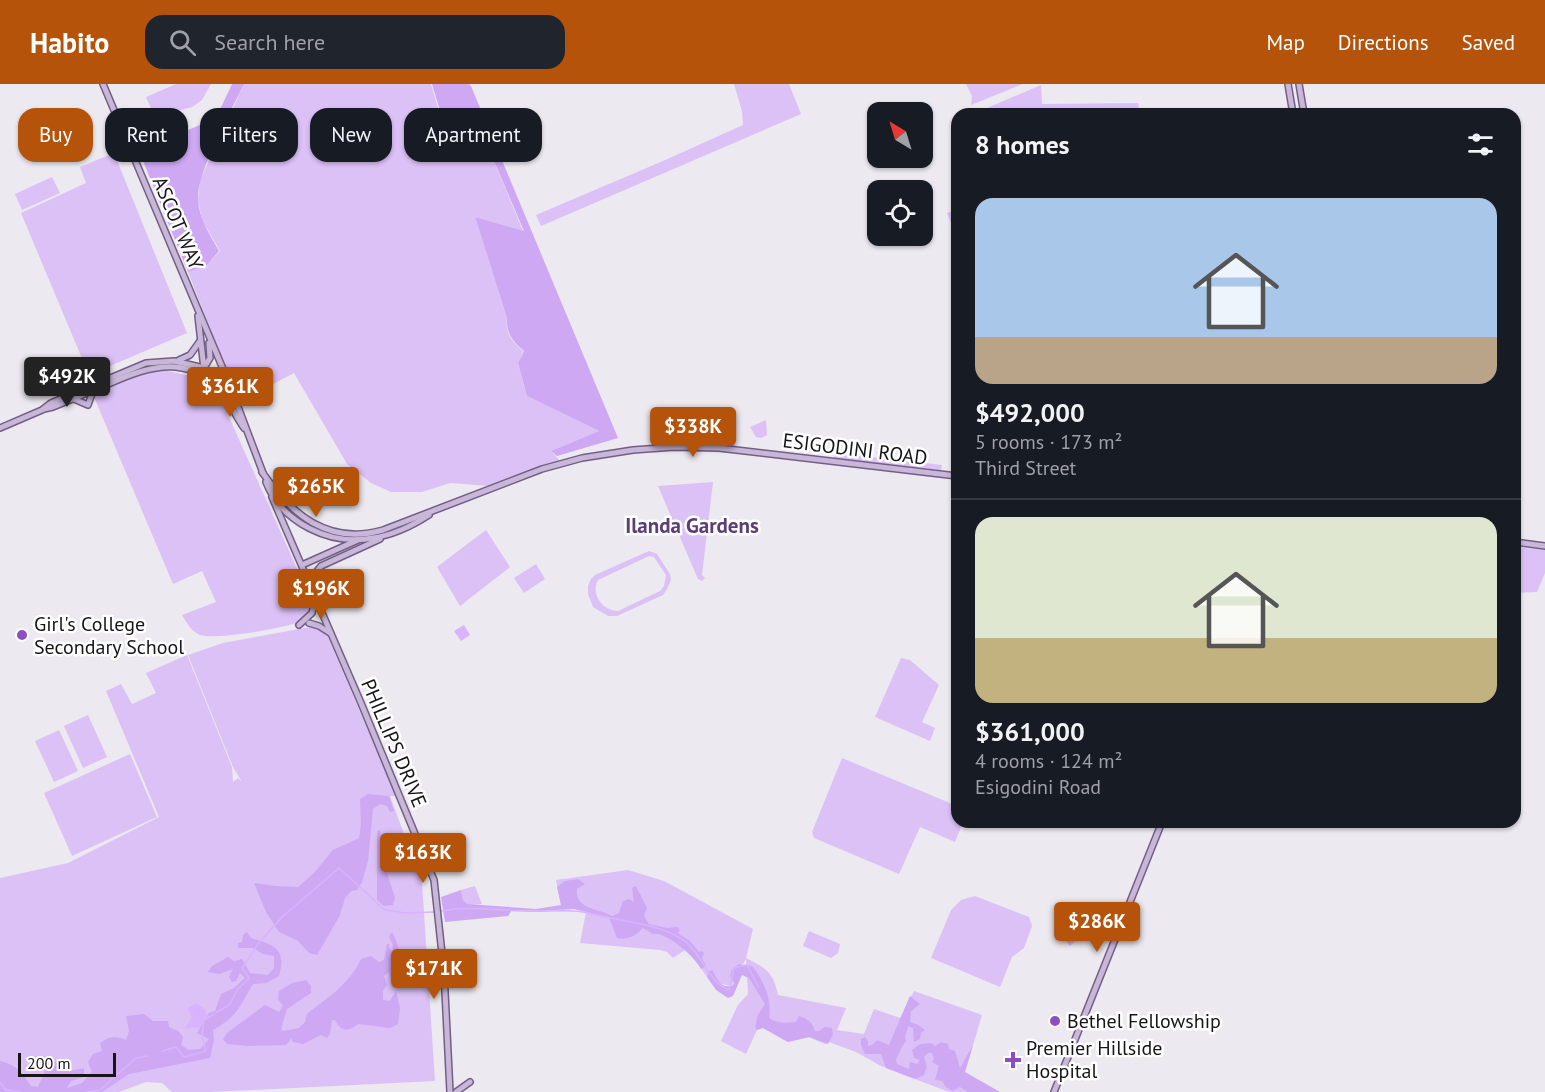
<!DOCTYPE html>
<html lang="en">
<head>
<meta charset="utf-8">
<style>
	body { margin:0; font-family:"PT Sans",sans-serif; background:#20242c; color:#f1f3f6; height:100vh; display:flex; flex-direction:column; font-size:22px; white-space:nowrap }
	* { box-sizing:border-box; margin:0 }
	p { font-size:20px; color:#9ea1a6 }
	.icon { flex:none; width:33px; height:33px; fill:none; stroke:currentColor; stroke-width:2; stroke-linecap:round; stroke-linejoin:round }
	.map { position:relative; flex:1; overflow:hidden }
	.panel { position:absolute; left:951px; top:24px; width:570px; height:720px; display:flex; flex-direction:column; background:#171b24; border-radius:18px; box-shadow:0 2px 4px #0004 }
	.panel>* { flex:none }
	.guide { position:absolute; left:18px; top:24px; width:570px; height:54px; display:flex; gap:12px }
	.needle { width:39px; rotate:322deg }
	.fabs { position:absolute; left:867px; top:18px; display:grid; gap:12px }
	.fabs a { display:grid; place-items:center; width:66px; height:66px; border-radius:12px; background:#171b24; box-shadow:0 2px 4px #0004; font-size:30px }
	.scale { position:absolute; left:18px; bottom:15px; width:98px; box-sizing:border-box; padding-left:6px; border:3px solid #151417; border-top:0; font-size:16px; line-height:21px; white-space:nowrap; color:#151417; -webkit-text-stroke:4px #fff; paint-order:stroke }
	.price { position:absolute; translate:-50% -51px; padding:0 14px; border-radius:6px; background:#b45309; color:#fff; font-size:20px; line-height:39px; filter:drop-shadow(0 2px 3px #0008) }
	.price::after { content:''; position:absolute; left:50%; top:36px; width:18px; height:14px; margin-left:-9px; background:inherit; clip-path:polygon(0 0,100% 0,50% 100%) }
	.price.active { background:#222; color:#fff }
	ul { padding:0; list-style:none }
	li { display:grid; align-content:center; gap:12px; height:318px; padding:0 24px }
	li+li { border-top:2px solid #363941 }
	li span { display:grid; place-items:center; height:186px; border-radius:18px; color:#555 }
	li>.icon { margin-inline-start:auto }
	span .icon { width:108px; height:108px; fill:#fffc; stroke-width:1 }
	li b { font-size:26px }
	h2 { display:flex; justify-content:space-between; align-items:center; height:72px; padding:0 24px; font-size:26px }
	.chip { padding:0 21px; border-radius:18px; background:#171b24; box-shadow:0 2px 4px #0004; font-size:21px; line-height:54px }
	.chip.active { background:#b45309; color:#fff }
	header { display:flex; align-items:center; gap:36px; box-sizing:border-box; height:84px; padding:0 30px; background:#b45309; color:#fff }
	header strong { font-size:28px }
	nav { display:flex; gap:33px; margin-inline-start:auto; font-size:21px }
	.search { width:420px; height:54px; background:#20242c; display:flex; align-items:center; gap:15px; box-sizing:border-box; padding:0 21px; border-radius:18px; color:#9ea1a6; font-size:22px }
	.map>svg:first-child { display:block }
	.green { fill:#dbc1f6; fill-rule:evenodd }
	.forest { fill:#cea8f3 }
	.water { fill:#d9b3ff }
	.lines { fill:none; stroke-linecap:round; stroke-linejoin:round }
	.stream { stroke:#d9b3ff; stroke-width:1.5 }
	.major-casing { stroke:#735f86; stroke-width:8 }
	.major { stroke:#c9b7da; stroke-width:5 }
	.poi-dot { fill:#8e4dc2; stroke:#fff; stroke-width:2 }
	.labels { text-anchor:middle; stroke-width:5; stroke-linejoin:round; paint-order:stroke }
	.street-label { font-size:20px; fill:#151417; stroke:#fff }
	.poi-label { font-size:20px; fill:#151417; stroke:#fff; text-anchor:start }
	.neighbourhood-label { font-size:21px; font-weight:bold; fill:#5c3d77; stroke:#fff }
</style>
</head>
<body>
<header>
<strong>Habito</strong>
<div class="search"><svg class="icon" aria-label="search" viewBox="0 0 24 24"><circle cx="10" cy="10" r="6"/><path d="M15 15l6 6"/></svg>Search here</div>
<nav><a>Map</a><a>Directions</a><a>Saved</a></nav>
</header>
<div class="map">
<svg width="1545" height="1008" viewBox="0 0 1545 1008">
	<rect width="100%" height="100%" fill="#ece9f0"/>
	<!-- green -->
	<g class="green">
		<polygon points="176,0 211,0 202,16 192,23 174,28 157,38 146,13"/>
		<path d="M244,0h187l12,41 6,4 8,-1 7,8 13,-1 8,5 38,91 -48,-14 32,101c-2,15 5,24 16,33l-5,13 9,32 72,35 -48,20 9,10 -71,25 -39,-3 -28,9h-31l-20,-9 -24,-19 -53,-91 -55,29 -51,-130 19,-7 13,-14 -18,-31 -4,-20 2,-20z"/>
		<polygon points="734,0 789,0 801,30 541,142 536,131 663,77 743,41 742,27"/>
		<polygon points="966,0 1023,0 971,21 972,12"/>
		<polygon points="1041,1 1042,20 1138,19 1140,30 973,30"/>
		<polygon points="114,69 187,249 89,291 21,129 86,99 80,83"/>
		<polygon points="52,93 60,109 22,126 15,110"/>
		<polygon points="957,126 957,154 947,129"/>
		<path d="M168,287l23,5 29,21 92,205 -3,12c-5,3 -10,8 -16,10 -16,5 -79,16 -93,11 -8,-3 -14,-13 -18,-20l34,-13 -14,-31 -29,13 -79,-187 1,-5 52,-20z"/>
		<polygon points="766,336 767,351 761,354 756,353 750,343"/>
		<polygon points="835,369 942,381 941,386 834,374"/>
		<polygon points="713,398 702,491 705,494 702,497 698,495 658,402"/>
		<polygon points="486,446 510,483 460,522 437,483"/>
		<polygon points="1515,463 1545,466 1545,489 1537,508 1515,509"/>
		<path d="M649,467l8,3 13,20 1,6 -4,9 -4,6 -46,21h-9l-15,-9 -5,-13v-8l3,-7 4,-4zM649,472l5,1 12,18 -2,11 -4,5 -42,20c-15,0 -28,-17 -20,-31z"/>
		<polygon points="536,480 545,495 524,509 514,494"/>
		<polygon points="310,543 318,545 327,551 396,712 390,712 422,799 435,997 211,1008 172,1008 162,999 146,998 119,1008 0,1008 0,794 68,779 159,733 106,607 121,600 132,620 156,609 146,589 187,571 232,683 233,698 238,694 242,698 233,683 188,571 223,559"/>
		<polygon points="901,574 910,576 939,601 922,638 935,644 930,657 875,633"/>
		<polygon points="88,631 107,673 83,684 64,642"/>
		<polygon points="59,646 78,687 54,698 35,657"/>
		<polygon points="130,670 157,733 72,772 44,709"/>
		<polygon points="842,674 957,722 957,738 963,738 955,758 920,743 899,790 814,754 812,748"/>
		<path d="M628,786l36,11 89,48 -7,29c20,10 27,14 32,37l68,13 -9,22 27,4 10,-25 26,9 14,-27 68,24 -17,57 10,20h-26l-68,-26 -25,-14 -27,-10 -4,2 -16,-7 -21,5 -25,-14 -6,2 -11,24 -25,-13 17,-36 10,-11 -2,-35 -3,5h-4l-7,22 -11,-2 -5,-4 -2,-6 -6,-2 -1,5 -13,-19 -9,-8 -12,8 -6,-6 -7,-2 -80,-7 6,-31 -25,-7 -5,-25z"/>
		<polygon points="475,802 482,820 467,821 463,816 461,806"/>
		<polygon points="975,812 1029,833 1032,842 1024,864 1012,873 1000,903 931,874 951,826 961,816"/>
		<polygon points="1072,840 1082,851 1070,862 1060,850"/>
		<polygon points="809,847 840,860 838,869 831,874 803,862"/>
	</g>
	<!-- forest -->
	<g class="forest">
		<path d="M232,0h12c-13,27 -48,89 -46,116 1,19 12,35 21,51l-12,14 -19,7 -49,-121 77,-33z"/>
		<path d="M432,0h37l2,2 147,352 -61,18 -6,-5 48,-20 -72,-35 -9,-33 6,-12c-11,-9 -18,-18 -17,-33l-32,-101 49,14 -39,-91 -8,-5h-13l-7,-7h-8l-5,-4z"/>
		<polygon points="368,710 389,712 394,727 390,728 387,722 380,720 373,725 368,777 362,798 357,806 351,807 345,814 340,831 317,871 309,869 298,857 279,848 266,828 254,799 276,802 298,803 314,789 333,766 359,754 361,741 360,715"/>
		<polygon points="380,746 387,789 395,814 393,821 384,822 377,816 377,747"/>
		<path d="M578,795l7,5 -8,5c-2,21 22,19 35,27l7,-3 4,-12 6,-2 5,3 -2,-14 4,-2 11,22 -3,8 5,8 18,4 11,-1 2,4 -3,2 13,8 9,11 3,-1 2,2 -2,5 4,8 -5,3c-6,-12 -35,-38 -48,-35l-10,-6c-8,8 -14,12 -26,10l-8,-21 -35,-8 -33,2 -29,-1 -4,6 -63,6 -4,-25 20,-7 2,10 4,4 69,5 25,-4 -4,-18 8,-6z"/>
		<path d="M247,848l4,6c24,7 36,11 28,38l-13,7 -13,1c-14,23 -15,32 -40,46l1,10 -4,18 -81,16 -27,18h-102v-31c16,4 22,10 31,25l7,1 9,-21 7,-5 9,2 6,8 15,-3v9l-13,4 -4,7 15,-5 10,-11 -4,-10 5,-8 9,-3 -2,-8c9,-7 15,-8 26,-3l3,-9 -3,-15 18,-2 9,7h15l1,6 9,4 5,6 -2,8 8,5 11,-1 9,-10 -12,-6 12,-20 6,-2 6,-17 13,-6 11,-10 -5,-5 -4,8 -4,1 -3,-5 4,-8 -14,5 -11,-2 4,-6 16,-9 6,4 8,-2 8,14 18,2 6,-7v-12l-11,-2 -10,-6h-15v-5l4,-1 1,-7z"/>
		<path d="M392,848c9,18 13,34 4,52l-4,-1 -3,-11 -5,4 3,9 -4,6v9l7,1 6,-10 4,17 -2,16 -8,4 -32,-4c-10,8 -17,8 -23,-4h-3l-2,14 -3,4 -6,-3 -18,9 -10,-2 -2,-4 -1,3 -4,4 -39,1 -20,-2 -4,-5 5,-7 37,-27 14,7 4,-6 -5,-7 1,-8 13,-8 14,-3 5,6v7l-24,16 -6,20 2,2 16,-3 6,-6 2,-8c21,-17 42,-29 54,-55l10,-3 8,6 5,-2 3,-16h2v4l3,3 1,-6 -4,-8z"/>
		<path d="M739,880l13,2c12,15 20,33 17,52 9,6 17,5 27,4l3,-6c9,3 13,6 16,15h4l6,-4 7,1 1,6 -5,10 -19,-7 -21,5 -25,-14 -6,2 -2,-3 3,-12 7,-11 -16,-26 -7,-3 -9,21 -5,2 -12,-8 -9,-13 1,-5 4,-2c6,9 7,18 20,16l2,-3 -4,-7 2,-6z"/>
		<path d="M910,912l10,8 -9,7 -1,11 8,3 7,5 -4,3 -1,6 -6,3 -1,-14 -5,-2 -3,11 1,4c-5,6 -6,12 -10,18l1,5 12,5 1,-7 7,2 3,-4 -6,-2 -2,-8 8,-6 11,-1 4,3 6,-4 7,2 1,5 6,2 5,17 13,-23 -8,27 35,20h-32l-8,-5 -8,4 -6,-4 -4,-6 -7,-1 4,-14 -7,-4 2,-3 -2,-6h-4l-4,4 3,9 -3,9 -9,4 -29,-11 -5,-14h-16l-4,-9v-6l4,-2 3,4v5l4,-1 5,-5 12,5z"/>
	</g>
	<!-- water -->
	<g class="water">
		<polygon points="464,541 470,551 461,557 454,547"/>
		<polygon points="196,919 205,925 207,932 199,944 194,943 184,945 192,934 188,924"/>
	</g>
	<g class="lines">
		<!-- stream -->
		<g class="stream">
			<path d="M441,827c27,-5 54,-1 82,0 17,1 34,-1 51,0 10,0 21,4 31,6 25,5 53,8 75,21 22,12 25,42 49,52l5,-22 13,-3 12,23"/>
			<polyline points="162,967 176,963 184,973 206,967 202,952 204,936 229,921 238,905 249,894 242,884 258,860 282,833 339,784 385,826 406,829 436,828"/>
			<polyline points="0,998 6,1006 21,1008"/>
			<polyline points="87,1008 100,1006 136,974 147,972"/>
		</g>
		<!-- major casing -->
		<g class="major-casing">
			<g id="major">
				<polyline points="103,0 234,311"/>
				<polyline points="1288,0 1293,30"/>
				<polyline points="1299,0 1304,30"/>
				<polyline points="198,232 204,285"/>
				<polyline points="179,276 190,271 200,257"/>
				<polyline points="204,284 210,274 209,259"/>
				<polyline points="72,309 77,296 92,300"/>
				<polyline points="74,315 88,321 93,307"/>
				<path d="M44,325l9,-2c17,-7 34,-14 51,-21 38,-17 77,-33 112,0 13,12 18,28 28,42"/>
				<polyline points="0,344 42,326 51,319 146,279 174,277 204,284 223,299 235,315 263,389"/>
				<path d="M262,388c29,42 66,74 121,58l159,-61 40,-11 51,-8 41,-3 45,1 238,28"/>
				<path d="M266,398c16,41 64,64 107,56 20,-3 39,-12 56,-23"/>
				<polyline points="272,413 361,619 434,796 444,888 450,1008"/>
				<polyline points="1515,458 1545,462"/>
				<polyline points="302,481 358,456"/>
				<polyline points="311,500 313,492 321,482 380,455"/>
				<polyline points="309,539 319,542 330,549"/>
				<polyline points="299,541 312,529 315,516"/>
				<polyline points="456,1008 470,998"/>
				<polyline points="1054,1008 1162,738"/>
			</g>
		</g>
		<!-- major -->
		<use href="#major" class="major"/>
	</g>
	<!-- markers -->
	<g class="poi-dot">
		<circle cx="22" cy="551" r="6"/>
		<circle cx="1055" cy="937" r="6"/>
		<path d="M1010 967h6v6h6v6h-6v6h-6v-6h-6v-6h6z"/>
	</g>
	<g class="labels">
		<!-- street labels -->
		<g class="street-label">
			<text transform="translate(178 139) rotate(67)" y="7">ASCOT WAY</text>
			<text transform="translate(855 365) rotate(7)" y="7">ESIGODINI ROAD</text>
			<text transform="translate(394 659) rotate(67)" y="7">PHILLIPS DRIVE</text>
		</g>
		<!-- poi labels -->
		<g class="poi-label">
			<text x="34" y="547">Girl's College<tspan x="34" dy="23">Secondary School</tspan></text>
			<text x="1067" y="944">Bethel Fellowship</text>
			<text x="1026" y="971">Premier Hillside<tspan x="1026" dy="23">Hospital</tspan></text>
		</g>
		<!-- neighbourhood labels -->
		<g class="neighbourhood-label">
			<text x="692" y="449">Ilanda Gardens</text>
		</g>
	</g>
</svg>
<div class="fabs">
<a><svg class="needle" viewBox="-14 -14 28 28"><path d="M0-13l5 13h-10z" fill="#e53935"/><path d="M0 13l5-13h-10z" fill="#9ea1a6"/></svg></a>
<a><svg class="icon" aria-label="locate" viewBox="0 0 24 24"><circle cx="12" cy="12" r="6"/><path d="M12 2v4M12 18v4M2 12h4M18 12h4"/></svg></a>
</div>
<div class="scale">200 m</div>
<b class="price active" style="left:67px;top:324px">$492K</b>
<b class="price" style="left:230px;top:334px">$361K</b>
<b class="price" style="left:693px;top:374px">$338K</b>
<b class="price" style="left:316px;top:434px">$265K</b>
<b class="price" style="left:321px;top:536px">$196K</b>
<b class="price" style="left:423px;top:800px">$163K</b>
<b class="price" style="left:1097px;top:869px">$286K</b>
<b class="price" style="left:434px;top:916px">$171K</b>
<div class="guide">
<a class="chip active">Buy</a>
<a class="chip">Rent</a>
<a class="chip">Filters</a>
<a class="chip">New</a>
<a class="chip">Apartment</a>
</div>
<section class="panel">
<h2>8 homes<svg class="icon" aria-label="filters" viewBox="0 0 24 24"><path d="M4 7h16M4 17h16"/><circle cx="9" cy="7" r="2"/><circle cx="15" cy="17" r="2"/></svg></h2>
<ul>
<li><span style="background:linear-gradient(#a9c7e8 75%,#b9a48a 0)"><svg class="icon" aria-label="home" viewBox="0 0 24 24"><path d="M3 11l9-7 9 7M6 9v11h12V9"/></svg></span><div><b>$492,000</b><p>5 rooms · 173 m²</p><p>Third Street</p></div></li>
<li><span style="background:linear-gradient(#dfe7d0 65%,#c2b280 0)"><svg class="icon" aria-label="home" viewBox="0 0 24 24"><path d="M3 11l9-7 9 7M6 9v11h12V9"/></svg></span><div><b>$361,000</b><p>4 rooms · 124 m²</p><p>Esigodini Road</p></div></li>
</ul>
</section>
</div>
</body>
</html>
